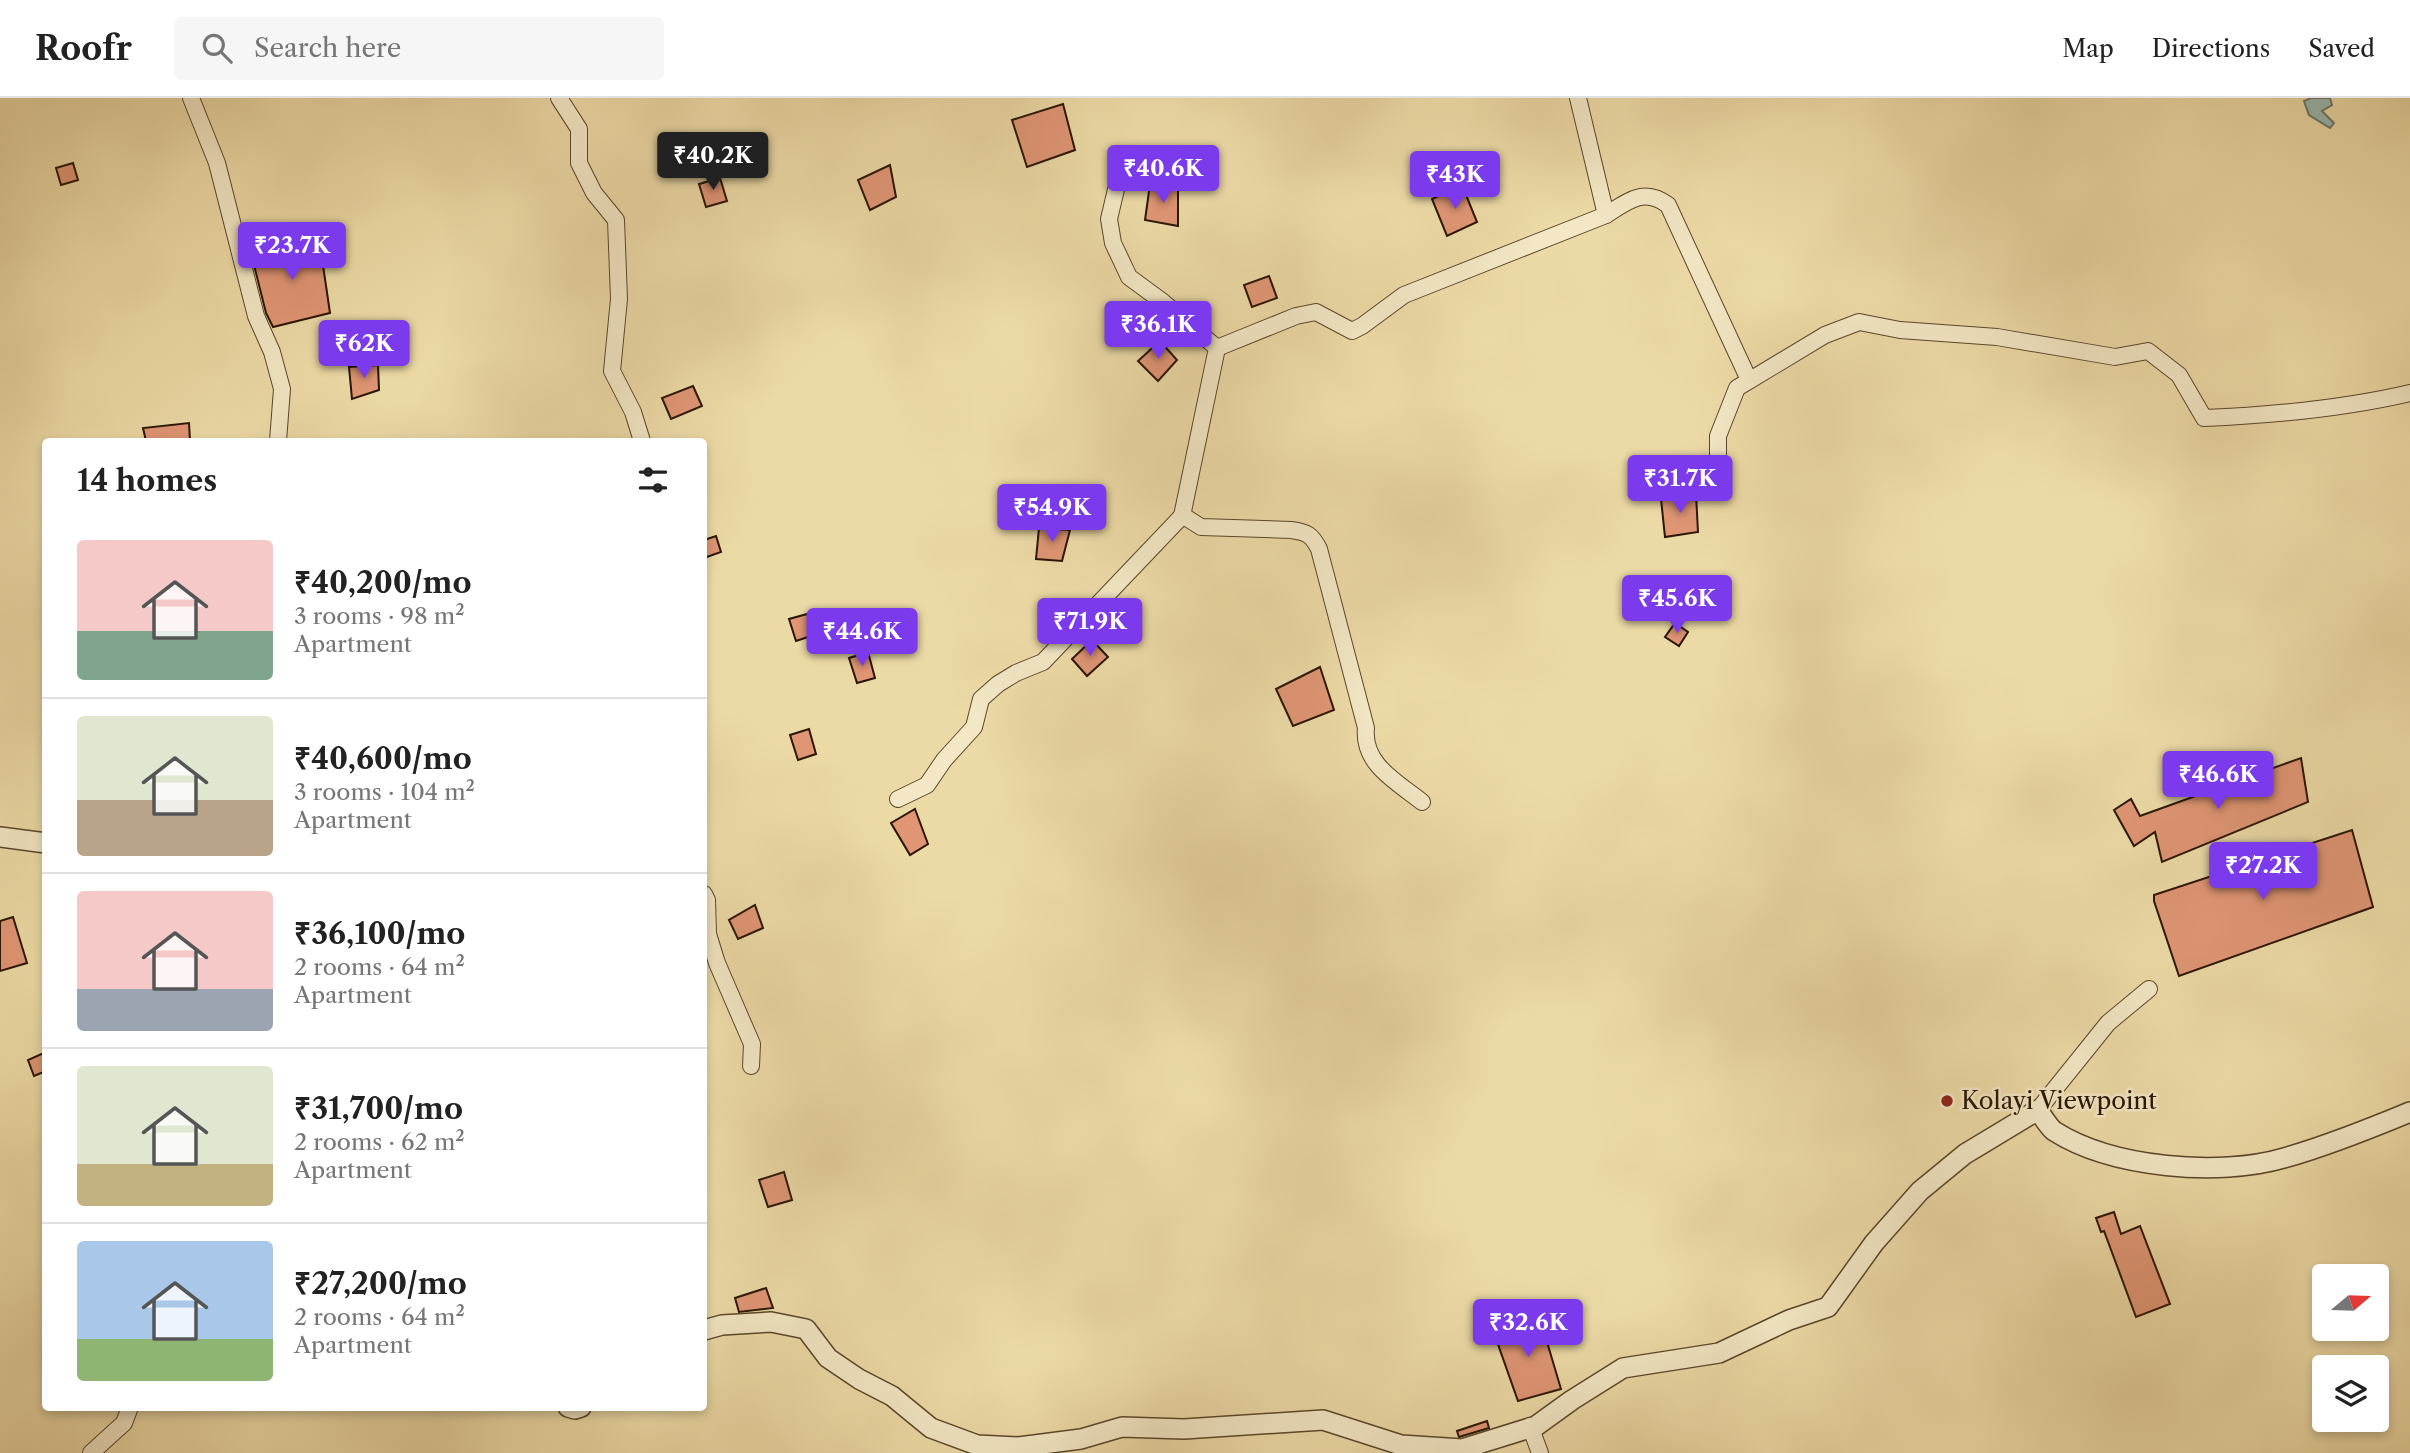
<!DOCTYPE html>
<html lang="en">
<head>
<meta charset="utf-8">
<style>
	body { margin:0; font-family:"Libre Caslon Text",serif; background:#f6f6f6; color:#222; height:100vh; display:flex; flex-direction:column; font-size:26px; white-space:nowrap }
	* { box-sizing:border-box; margin:0 }
	p { font-size:23px; color:#767676 }
	.icon { flex:none; width:38px; height:38px; fill:none; stroke:currentColor; stroke-width:2; stroke-linecap:round; stroke-linejoin:round }
	.map { position:relative; flex:1; overflow:hidden }
	.details { position:absolute; left:42px; top:340px; width:665px; height:973px; display:flex; flex-direction:column; background:#fff; border-radius:7px; box-shadow:0 4px 10px #0003 }
	.details>* { flex:none }
	.needle { width:46px; rotate:71deg }
	.fabs { position:absolute; left:2312px; top:1166px; display:grid; gap:14px }
	.fabs a { display:grid; place-items:center; width:77px; height:77px; border-radius:7px; background:#fff; box-shadow:0 4px 10px #0003; font-size:35px }
	.price { position:absolute; translate:-50% -60px; padding:0 16px; border-radius:7px; background:#7c3aed; color:#fff; font-size:23px; line-height:46px; filter:drop-shadow(0 2px 4px #0008) }
	.price::after { content:''; position:absolute; left:50%; top:42px; width:21px; height:16px; margin-left:-10px; background:inherit; clip-path:polygon(0 0,100% 0,50% 100%) }
	.price.active { background:#222; color:#fff }
	ul { padding:0; list-style:none }
	li { display:flex; align-items:center; gap:21px; height:175px; padding:0 35px }
	li+li { border-top:2px solid #e0e0e0 }
	li span { display:grid; place-items:center; flex:none; width:196px; height:140px; border-radius:7px; color:#555 }
	li>.icon { margin-inline-start:auto }
	span .icon { width:84px; height:84px; fill:#fffc; stroke-width:1 }
	li b { font-size:30px }
	h2 { display:flex; justify-content:space-between; align-items:center; height:84px; padding:0 35px; font-size:30px }
	header { display:flex; align-items:center; gap:42px; box-sizing:border-box; height:98px; padding:0 35px; background:#fff; border-bottom:2px solid #e0e0e0 }
	header strong { font-size:33px }
	nav { display:flex; gap:38px; margin-inline-start:auto; font-size:24px }
	.search { width:490px; height:63px; background:#f6f6f6; display:flex; align-items:center; gap:18px; box-sizing:border-box; padding:0 24px; border-radius:7px; color:#767676; font-size:26px }
	.map>svg:first-child { display:block }
	.water { fill:#9ab9af; stroke:#6d7769; stroke-width:2 }
	.building { fill:#e09675; stroke:#291501; stroke-width:2 }
	.lines { fill:none; stroke-linecap:round; stroke-linejoin:round }
	.minor-casing { stroke:#5a462a; stroke-width:18 }
	.tertiary-casing { stroke:#5a462a; stroke-width:22 }
	.minor { stroke:#f3e7c5; stroke-width:16 }
	.tertiary { stroke:#f3e7c5; stroke-width:19 }
	.poi-dot { fill:#8f2418; stroke:#f3e7c5; stroke-width:2.5 }
	.labels { text-anchor:middle; stroke-width:5; stroke-linejoin:round; paint-order:stroke }
	.poi-label { font-size:24px; fill:#291501; stroke:#f3e7c5; text-anchor:start }
</style>
</head>
<body>
<header>
<strong>Roofr</strong>
<div class="search"><svg class="icon" aria-label="search" viewBox="0 0 24 24"><circle cx="10" cy="10" r="6"/><path d="M15 15l6 6"/></svg>Search here</div>
<nav><a>Map</a><a>Directions</a><a>Saved</a></nav>
</header>
<div class="map">
<svg width="2410" height="1355" viewBox="0 0 2410 1355">
	<rect width="100%" height="100%" fill="#ecdaa6"/>
	<filter id="stains"><feTurbulence type="fractalNoise" baseFrequency=".00286" numOctaves="4"/><feColorMatrix values="0 0 0 0 .2 0 0 0 0 .09 0 0 0 0 .02 0 0 0 .5 -.17"/></filter>
	<radialGradient id="worn" r=".72"><stop offset=".6" stop-color="#630" stop-opacity="0"/><stop offset="1" stop-color="#630" stop-opacity=".3"/></radialGradient>
	<!-- water -->
	<polygon class="water" points="2311,0 2330,0 2332,7 2322,13 2334,25 2330,30 2309,17 2304,3"/>
	<!-- building -->
	<g class="building">
		<polygon points="1063,6 1075,52 1027,69 1012,22"/>
		<polygon points="73,65 78,82 61,87 56,70"/>
		<polygon points="890,67 896,99 870,112 858,82"/>
		<polygon points="720,80 727,103 706,109 699,86"/>
		<polygon points="1150,86 1178,89 1178,128 1145,122"/>
		<polygon points="1462,87 1477,124 1447,138 1432,101"/>
		<polygon points="319,140 330,215 273,229 266,215 251,155"/>
		<polygon points="1269,178 1277,200 1252,209 1244,187"/>
		<polygon points="1160,243 1177,262 1158,283 1138,263"/>
		<polygon points="378,267 379,292 352,301 349,269"/>
		<polygon points="693,288 702,308 671,321 662,300"/>
		<polygon points="189,325 190,343 146,343 143,330"/>
		<polygon points="1696,396 1698,434 1665,439 1661,401"/>
		<polygon points="1039,430 1070,432 1062,463 1036,461"/>
		<polygon points="716,438 721,454 704,460 704,442"/>
		<polygon points="807,516 814,537 796,543 789,521"/>
		<polygon points="1675,525 1688,534 1679,548 1665,539"/>
		<polygon points="1092,542 1108,559 1087,578 1072,561"/>
		<polygon points="868,554 875,580 857,585 849,560"/>
		<polygon points="1320,569 1334,612 1293,628 1276,591"/>
		<polygon points="809,631 816,656 798,662 790,637"/>
		<polygon points="2301,660 2308,704 2162,764 2155,734 2134,748 2114,712 2131,701 2140,718"/>
		<polygon points="915,711 928,746 910,757 891,725"/>
		<polygon points="2352,732 2373,809 2179,878 2154,803 2154,797"/>
		<polygon points="755,807 763,830 738,841 729,822"/>
		<polygon points="13,819 27,865 0,873 0,823"/>
		<polygon points="46,954 46,973 34,978 28,962"/>
		<polygon points="784,1074 792,1102 768,1109 759,1082"/>
		<polygon points="2114,1114 2121,1136 2140,1128 2170,1206 2136,1219 2104,1133 2101,1134 2096,1120"/>
		<polygon points="766,1190 773,1210 739,1214 735,1200"/>
		<polygon points="1539,1217 1561,1291 1518,1303 1494,1235"/>
		<polygon points="1487,1323 1489,1330 1459,1339 1457,1333"/>
	</g>
	<g class="lines">
		<!-- minor casing -->
		<g class="minor-casing">
			<g id="minor">
				<polyline points="191,0 217,65 256,218 272,254 282,291 278,343"/>
				<polyline points="559,0 579,31 579,65 594,95 616,122 619,201 612,273 633,314 642,343"/>
				<polyline points="1578,0 1606,117"/>
				<path d="M1217,250l79,-32 20,-4 36,19 10,-5 42,-31 202,-80c22,-14 38,-28 62,-10l81,175"/>
				<path d="M1718,356v-18l19,-48 88,-53 34,-13 41,8 97,7 118,20 33,-6 31,24 25,43c70,-3 138,-9 206,-25"/>
				<path d="M1182,417l19,12 90,3c16,2 21,5 28,19l47,179c-4,36 31,54 56,74"/>
				<polyline points="898,701 927,687 944,662 974,629 981,601 998,586 1016,575 1043,564 1182,418 1217,250 1163,204 1129,179 1113,145 1109,121 1118,83"/>
				<polyline points="704,796 707,802 708,836 717,865 752,946 751,968"/>
				<polyline points="2038,1012 2108,925 2149,891"/>
				<polyline points="1530,1328 1540,1355"/>
				<polyline points="91,1355 124,1325 130,1309"/>
			</g>
		</g>
		<!-- tertiary casing -->
		<g class="tertiary-casing">
			<g id="tertiary">
				<polyline points="0,739 46,745"/>
				<path d="M704,1232l18,-5 49,-3 35,7 22,29 31,21 33,17 39,32 46,17 42,2 62,-8 41,-12 62,2 139,-9 78,25 61,4 74,-23 36,-26 51,-32 96,-15 70,-33 39,-13 46,-64 46,-52 45,-37 73,-44c5,7 10,16 16,21 58,37 165,46 230,27 43,-12 85,-29 126,-46"/>
				<polyline points="568,1309 575,1311 581,1309"/>
			</g>
		</g>
		<!-- minor -->
		<use href="#minor" class="minor"/>
		<!-- tertiary -->
		<use href="#tertiary" class="tertiary"/>
	</g>
	<!-- markers -->
	<circle class="poi-dot" cx="1947" cy="1003" r="7"/>
	<g class="labels">
		<!-- poi labels -->
		<g class="poi-label">
			<text x="1961" y="1011">Kolayi Viewpoint</text>
		</g>
	</g>
	<rect width="100%" height="100%" filter="url(#stains)"/>
	<rect width="100%" height="100%" fill="url(#worn)"/>
</svg>
<div class="fabs">
<a><svg class="needle" viewBox="-14 -14 28 28"><path d="M0-13l5 13h-10z" fill="#e53935"/><path d="M0 13l5-13h-10z" fill="#767676"/></svg></a>
<a><svg class="icon" aria-label="layers" viewBox="0 0 24 24"><path d="M12 4l9 5-9 5-9-5zM3 14l9 5 9-5"/></svg></a>
</div>
<b class="price active" style="left:713px;top:94px">₹40.2K</b>
<b class="price" style="left:1163px;top:107px">₹40.6K</b>
<b class="price" style="left:1455px;top:113px">₹43K</b>
<b class="price" style="left:292px;top:184px">₹23.7K</b>
<b class="price" style="left:1158px;top:263px">₹36.1K</b>
<b class="price" style="left:364px;top:282px">₹62K</b>
<b class="price" style="left:1680px;top:417px">₹31.7K</b>
<b class="price" style="left:1052px;top:446px">₹54.9K</b>
<b class="price" style="left:1677px;top:537px">₹45.6K</b>
<b class="price" style="left:1090px;top:560px">₹71.9K</b>
<b class="price" style="left:862px;top:570px">₹44.6K</b>
<b class="price" style="left:2218px;top:713px">₹46.6K</b>
<b class="price" style="left:2263px;top:804px">₹27.2K</b>
<b class="price" style="left:1528px;top:1261px">₹32.6K</b>
<section class="details">
<h2>14 homes<svg class="icon" aria-label="filters" viewBox="0 0 24 24"><path d="M4 7h16M4 17h16"/><circle cx="9" cy="7" r="2"/><circle cx="15" cy="17" r="2"/></svg></h2>
<ul>
<li><span style="background:linear-gradient(#f6c9c9 65%,#7fa58c 0)"><svg class="icon" aria-label="home" viewBox="0 0 24 24"><path d="M3 11l9-7 9 7M6 9v11h12V9"/></svg></span><div><b>₹40,200/mo</b><p>3 rooms · 98 m²</p><p>Apartment</p></div></li>
<li><span style="background:linear-gradient(#dfe7d0 60%,#b9a48a 0)"><svg class="icon" aria-label="home" viewBox="0 0 24 24"><path d="M3 11l9-7 9 7M6 9v11h12V9"/></svg></span><div><b>₹40,600/mo</b><p>3 rooms · 104 m²</p><p>Apartment</p></div></li>
<li><span style="background:linear-gradient(#f6c9c9 70%,#9aa5b1 0)"><svg class="icon" aria-label="home" viewBox="0 0 24 24"><path d="M3 11l9-7 9 7M6 9v11h12V9"/></svg></span><div><b>₹36,100/mo</b><p>2 rooms · 64 m²</p><p>Apartment</p></div></li>
<li><span style="background:linear-gradient(#dfe7d0 70%,#c2b280 0)"><svg class="icon" aria-label="home" viewBox="0 0 24 24"><path d="M3 11l9-7 9 7M6 9v11h12V9"/></svg></span><div><b>₹31,700/mo</b><p>2 rooms · 62 m²</p><p>Apartment</p></div></li>
<li><span style="background:linear-gradient(#a9c7e8 70%,#8fb573 0)"><svg class="icon" aria-label="home" viewBox="0 0 24 24"><path d="M3 11l9-7 9 7M6 9v11h12V9"/></svg></span><div><b>₹27,200/mo</b><p>2 rooms · 64 m²</p><p>Apartment</p></div></li>
</ul>
</section>
</div>
</body>
</html>
